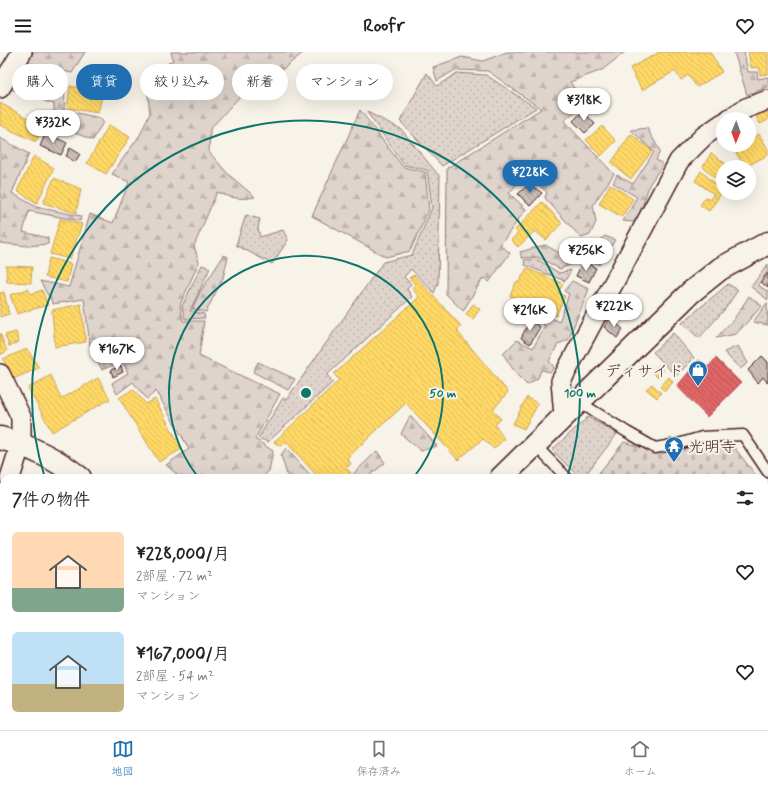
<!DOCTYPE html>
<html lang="ja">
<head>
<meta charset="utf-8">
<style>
	body { margin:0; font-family:Mynerve,"Klee One",sans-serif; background:#f2f2f2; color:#222; height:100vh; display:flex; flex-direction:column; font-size:15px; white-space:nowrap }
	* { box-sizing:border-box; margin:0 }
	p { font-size:13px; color:#767676 }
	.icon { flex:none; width:22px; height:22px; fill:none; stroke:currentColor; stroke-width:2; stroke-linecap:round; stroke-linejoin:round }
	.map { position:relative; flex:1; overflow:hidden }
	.sheet { position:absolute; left:0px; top:422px; width:768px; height:256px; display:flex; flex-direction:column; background:#fff; border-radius:12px 12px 0 0; box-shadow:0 4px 16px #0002 }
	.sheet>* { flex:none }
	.top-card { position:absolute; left:12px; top:12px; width:400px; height:36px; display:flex; gap:8px }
	.needle { width:26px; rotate:181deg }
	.controls { position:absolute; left:716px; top:60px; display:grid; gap:8px }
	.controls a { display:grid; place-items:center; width:40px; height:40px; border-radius:50%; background:#fff; box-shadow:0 4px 16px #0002; font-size:20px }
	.price { position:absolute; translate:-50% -34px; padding:0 9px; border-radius:14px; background:#fff; color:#222; font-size:13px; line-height:26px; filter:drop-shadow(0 1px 2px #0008) }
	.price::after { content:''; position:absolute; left:50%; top:24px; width:12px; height:9px; margin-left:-6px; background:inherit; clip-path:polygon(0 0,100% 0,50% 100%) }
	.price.on { background:#1f6fb2; color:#fff }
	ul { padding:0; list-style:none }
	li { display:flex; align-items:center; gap:12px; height:100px; padding:0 12px }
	li span { display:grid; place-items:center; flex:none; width:112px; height:80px; border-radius:6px; color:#555 }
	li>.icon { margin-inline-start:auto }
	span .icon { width:48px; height:48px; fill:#fffc; stroke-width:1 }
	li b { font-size:17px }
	h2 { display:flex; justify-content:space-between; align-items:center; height:48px; padding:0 12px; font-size:17px }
	.tag { padding:0 14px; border-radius:18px; background:#fff; box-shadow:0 4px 16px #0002; font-size:14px; line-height:36px }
	.tag.on { background:#1f6fb2; color:#fff }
	header { display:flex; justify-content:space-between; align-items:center; height:52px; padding:0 12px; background:#fff; font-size:18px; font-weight:700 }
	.tabs { display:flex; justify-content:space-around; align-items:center; height:56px; border-top:1px solid #e0e0e0; background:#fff; font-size:11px; color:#767676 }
	.tabs a { display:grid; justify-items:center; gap:2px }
	.tabs .on { color:#1f6fb2 }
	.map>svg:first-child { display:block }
	.built { fill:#eae3da }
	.grass { fill:url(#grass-dots); stroke:#947a7c }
	.forest { fill:url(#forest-firs); stroke:#947a7c }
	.cemetery { fill:url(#cemetery-stones); stroke:#947a7c }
	.homes { fill:url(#homes-back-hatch); stroke:#c9a154 }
	.shops { fill:url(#shops-back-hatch); stroke:#b35154 }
	.industry { fill:url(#industry-back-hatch); stroke:#817478 }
	.building { fill:url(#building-back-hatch); stroke:#4a1f2b }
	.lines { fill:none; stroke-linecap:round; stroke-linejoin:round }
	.service-casing { stroke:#4a1f2b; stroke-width:13 }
	.minor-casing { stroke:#4a1f2b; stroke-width:22 }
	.tertiary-casing { stroke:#4a1f2b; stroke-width:25 }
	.service { stroke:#f7f3e8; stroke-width:10 }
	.minor { stroke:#f7f3e8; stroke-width:19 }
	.tertiary { stroke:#f7f3e8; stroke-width:22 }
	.rail { stroke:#4a1f2b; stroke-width:3; stroke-dasharray:6 3; stroke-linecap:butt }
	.ring { fill:none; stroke:#0f766e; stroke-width:2 }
	.labels { text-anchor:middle; stroke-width:4; stroke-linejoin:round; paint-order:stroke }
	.poi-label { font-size:16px; fill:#4a1f2b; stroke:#f7f3e8; text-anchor:end }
	.centre { fill:#0f766e; stroke:#f7f3e8; stroke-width:2 }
	.ring-label { font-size:12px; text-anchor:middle; font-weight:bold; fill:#0f766e; stroke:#f7f3e8; stroke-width:4; stroke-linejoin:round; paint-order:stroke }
</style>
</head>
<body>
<header><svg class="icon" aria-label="menu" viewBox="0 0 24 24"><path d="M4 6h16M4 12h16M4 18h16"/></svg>Roofr<svg class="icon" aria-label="heart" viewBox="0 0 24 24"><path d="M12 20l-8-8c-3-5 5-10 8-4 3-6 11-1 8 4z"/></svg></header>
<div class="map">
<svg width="768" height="678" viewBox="0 0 768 678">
	<defs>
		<pattern id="grass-dots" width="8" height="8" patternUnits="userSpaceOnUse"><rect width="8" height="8" fill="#ded4cc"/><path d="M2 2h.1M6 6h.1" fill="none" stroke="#c0b6af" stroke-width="1.8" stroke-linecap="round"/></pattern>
		<pattern id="forest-firs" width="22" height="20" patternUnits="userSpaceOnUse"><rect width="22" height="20" fill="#ded4cc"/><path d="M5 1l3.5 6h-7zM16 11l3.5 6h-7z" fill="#c0b6af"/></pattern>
		<pattern id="cemetery-stones" width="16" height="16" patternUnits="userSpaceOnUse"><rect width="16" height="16" fill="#ded4cc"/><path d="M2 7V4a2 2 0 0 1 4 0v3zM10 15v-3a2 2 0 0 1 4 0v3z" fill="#c0b6af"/></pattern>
		<pattern id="homes-back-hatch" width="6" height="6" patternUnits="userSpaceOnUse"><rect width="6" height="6" fill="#ffd966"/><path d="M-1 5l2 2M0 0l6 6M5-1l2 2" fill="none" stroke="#dcba59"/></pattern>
		<pattern id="shops-back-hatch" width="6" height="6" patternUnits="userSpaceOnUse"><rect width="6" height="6" fill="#e06666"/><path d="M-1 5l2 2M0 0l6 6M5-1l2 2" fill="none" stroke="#b85354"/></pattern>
		<pattern id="industry-back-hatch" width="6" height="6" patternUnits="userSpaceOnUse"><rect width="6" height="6" fill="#999"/><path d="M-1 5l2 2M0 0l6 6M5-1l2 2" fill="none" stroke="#7f7c7d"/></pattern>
		<pattern id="building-back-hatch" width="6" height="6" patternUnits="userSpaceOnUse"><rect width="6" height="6" fill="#ccbfb9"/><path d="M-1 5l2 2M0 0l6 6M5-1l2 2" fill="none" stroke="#b1a49f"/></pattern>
	</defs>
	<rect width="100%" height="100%" fill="#f7f3e8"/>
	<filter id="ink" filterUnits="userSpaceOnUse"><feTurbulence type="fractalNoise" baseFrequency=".025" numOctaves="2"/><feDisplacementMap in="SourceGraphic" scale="8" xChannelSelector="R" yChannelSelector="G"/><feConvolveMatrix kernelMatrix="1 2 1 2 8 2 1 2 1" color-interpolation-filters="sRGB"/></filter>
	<g filter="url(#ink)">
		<!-- built -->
		<polygon class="built" points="177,674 223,674 231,678 176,678"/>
		<!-- grass -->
		<g class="grass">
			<polygon points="427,21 437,34 457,21 486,23 536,56 442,114 400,69"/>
			<polygon points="13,25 26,27 31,38 38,32 44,34 41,47 7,36"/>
			<polygon points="367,60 401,77 440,125 438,231 434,241 411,217 404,225 411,232 407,237 412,245 327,323 333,330 268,390 258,386 283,346 286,348 383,210 412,203 432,156 427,118 404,113"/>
			<polygon points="246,163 260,167 258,176 260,185 283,178 288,188 272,212 236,193"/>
			<polygon points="537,207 559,221 571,218 565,229 525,213 524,208"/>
			<polygon points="202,213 210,216 190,259 204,262 205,266 185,267 182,254"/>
			<polygon points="728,232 738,238 725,257 699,286 682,271"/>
			<polygon points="767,251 768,273 753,270"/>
			<polygon points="673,281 694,306 676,324 653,300"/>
			<polygon points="738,294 748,311 740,317 724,300"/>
			<polygon points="588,365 617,382 583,426 580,426 552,398"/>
		</g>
		<!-- forest -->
		<g class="forest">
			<polygon points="30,0 85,0 72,21 24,10"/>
			<path d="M171,0h133l-21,17 -19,1 -54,59 -1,23 19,22 27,23c-16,3 -24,1 -38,-5l-23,54 5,16 -19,43 3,16h21l-5,35 81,38 -25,45 18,12 -4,20 -8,7 -81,-1 -14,-12 23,-16 -33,-58 -9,8 -14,-17 -16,12 -5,-11 16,-10 -6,-12 -20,9 -12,-25 -6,-46 -31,5 -13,-23 29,6 21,-73 23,9 16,-41 -17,-8 28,-39 10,-22 -4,-34 27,-19z"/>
			<polygon points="507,0 625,0 602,18 570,30 584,51 564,69 614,122 593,153 596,170 590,183 581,186 545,146 547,140 525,123 509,141 526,157 500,193 510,201 489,230 483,226 463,259 446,242 447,116 541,57 488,19 455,18 437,29 433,15 462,5 483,9"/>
			<polygon points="734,0 744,0 748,20 757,20 758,27 768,25 768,35 747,43"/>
			<polygon points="48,34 65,39 64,58 100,66 103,70 93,88 60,75 62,67 54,61 54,52 44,49"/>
			<polygon points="360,58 403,115 425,120 429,158 410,199 386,205 312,164"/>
			<polygon points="647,76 660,99 656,108 663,112 649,133 640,163 634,170 623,169 637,145 613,131 617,123 633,132 654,100 631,78"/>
			<polygon points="0,86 29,102 12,141 36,155 81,164 80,169 29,159 23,180 48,186 48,192 28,194 0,191"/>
			<polygon points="605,184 615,188 599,213 587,206 594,193"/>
			<polygon points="545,193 563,203 572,212 560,217 538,205 522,206 520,200"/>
			<polygon points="224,203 228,205 223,226 206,260 192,257 200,240"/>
			<polygon points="768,212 768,219 758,233 768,240 768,248 751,235"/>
			<polygon points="572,229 589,237 568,288 558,292 549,309 554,315 551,320 541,318 538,326 527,333 517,323 503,302 517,288 533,296 545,274 535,265 537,259 559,270 569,242 564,239"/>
			<polygon points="749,244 762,254 736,282 716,286 734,267"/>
			<polygon points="258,310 295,327 288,338 253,320"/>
			<polygon points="410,364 437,394 421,399 401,382"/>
			<polygon points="286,396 313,426 288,426 281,403"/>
			<polygon points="377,399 385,411 366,426 349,426"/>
			<polygon points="768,633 768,678 742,678 746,674 764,674 764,636"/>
			<polygon points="515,674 697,674 700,678 516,678"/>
		</g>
		<!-- cemetery -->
		<g class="cemetery">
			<polygon points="707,386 730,390 758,426 595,426 624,390 655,400"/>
			<polygon points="764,483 768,494 768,571 764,572"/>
		</g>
		<!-- homes -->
		<g class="homes">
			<polygon points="660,0 710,0 722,20 697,35 688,23 681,28 675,19 642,38 630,16"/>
			<polygon points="748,0 768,0 768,22 760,23 759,15 751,16"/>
			<polygon points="70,34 103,40 98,61 67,56"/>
			<polygon points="0,51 42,74 36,90 0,73"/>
			<polygon points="768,56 768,68 760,72 755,62"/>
			<polygon points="109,73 130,85 106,122 87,111"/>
			<polygon points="602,74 616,89 601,104 586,88"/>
			<polygon points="631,82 652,99 631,127 611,111"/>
			<polygon points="759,82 768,97 768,103 745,115 734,98 742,93 749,93 749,88"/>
			<polygon points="711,101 730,115 723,115 723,133 703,115"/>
			<polygon points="34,104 54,116 37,151 17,139"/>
			<polygon points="701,119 723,139 709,159 700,153 706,145 709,148 714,142 695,129"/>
			<polygon points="54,126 81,137 76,161 43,151"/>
			<polygon points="610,132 633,147 622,165 599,152"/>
			<polygon points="542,150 562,171 546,188 535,179 518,195 511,188 518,181 515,178"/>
			<polygon points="60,167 82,172 70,207 50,202"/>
			<polygon points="49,206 71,212 67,230 45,225"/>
			<polygon points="6,214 32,215 31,231 7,230"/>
			<polygon points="527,216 563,232 558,241 565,244 556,264 510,244 516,230 519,230"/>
			<polygon points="414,223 461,274 457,279 508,340 493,358 501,367 495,373 504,387 494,397 483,387 458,408 406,351 347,406 351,412 346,416 351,421 344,426 334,426 331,422 327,426 319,426 286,390 280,394 274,390 339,328 334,322 419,245 412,236 415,232 409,226"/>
			<polygon points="28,237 31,242 42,238 48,253 17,262 10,243"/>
			<polygon points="4,240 9,262 0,265 0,241"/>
			<polygon points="81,252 86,290 55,295 52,258"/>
			<polygon points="473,252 480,257 473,267 466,262"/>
			<polygon points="16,280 19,290 9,294 5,283"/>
			<polygon points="0,281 7,299 0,303"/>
			<polygon points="27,297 39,316 13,327 3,307"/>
			<polygon points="659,313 663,319 657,325 652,319"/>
			<polygon points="51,323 61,347 98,326 110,347 52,380 28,336"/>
			<polygon points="669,325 673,330 665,339 660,335"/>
			<polygon points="652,332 661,341 657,346 646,337"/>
			<polygon points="133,337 146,352 155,347 182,397 159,410 119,346"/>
			<polygon points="527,345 538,352 524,377 513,372"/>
			<polygon points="0,608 4,609 5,678 0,678"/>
			<polygon points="11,674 43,674 41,678 9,678"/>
			<polygon points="47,674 69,674 67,678 46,678"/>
			<polygon points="73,674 95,674 93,678 72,678"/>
			<polygon points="99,674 123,674 121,678 98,678"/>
			<rect x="445" y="674" width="41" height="4"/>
		</g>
		<!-- shops -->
		<polygon class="shops" points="716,306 741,331 707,365 677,334 699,308 708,315"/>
		<!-- industry -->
		<polygon class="industry" points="126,674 149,674 147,678 125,678"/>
		<!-- building -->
		<g class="building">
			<polygon points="583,59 595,72 585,81 573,69"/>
			<polygon points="46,81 67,91 61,103 40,94"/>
			<polygon points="70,96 80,102 75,110 66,104"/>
			<polygon points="529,132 542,141 530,154 518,142"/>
			<polygon points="583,209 596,216 589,230 576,224"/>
			<polygon points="768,221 768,236 761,230"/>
			<polygon points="610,266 623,277 617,286 604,275"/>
			<polygon points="530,268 540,275 530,292 521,286"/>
			<polygon points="762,304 768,310 768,331 763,325 758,331 748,318"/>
			<polygon points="121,314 123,320 113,325 111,318"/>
		</g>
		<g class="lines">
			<!-- service casing -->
			<g class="service-casing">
				<g id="service">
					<polyline points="579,350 627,380 655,396 678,392 702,385 743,383 768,420"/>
					<polyline points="534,392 567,426"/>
				</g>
			</g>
			<!-- minor casing -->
			<g class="minor-casing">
				<g id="minor">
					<polyline points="0,36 22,0"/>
					<polyline points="729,67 746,56 768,48"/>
					<polyline points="0,322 21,365 21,391 10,426"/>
					<polyline points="564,364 561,329 679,109 704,84 723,71"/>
					<polyline points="0,461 4,448"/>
					<polyline points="506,674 507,678"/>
				</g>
			</g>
			<!-- tertiary casing -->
			<g class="tertiary-casing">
				<g id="tertiary">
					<path d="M0,386c28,7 58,22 80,40"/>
					<polyline points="501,426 690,241 720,217 768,191"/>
				</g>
			</g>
			<!-- service -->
			<use href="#service" class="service"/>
			<!-- minor -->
			<use href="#minor" class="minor"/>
			<!-- tertiary -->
			<use href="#tertiary" class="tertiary"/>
			<!-- rail -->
			<g class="rail">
				<polyline points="0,573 4,574"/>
				<polyline points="0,585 4,586"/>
				<polyline points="304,674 318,678"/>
				<polyline points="345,674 358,678"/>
			</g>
		</g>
	</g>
	<!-- distance rings -->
	<g class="ring">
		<path d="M198 425A137 137 0 1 1 414 425"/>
		<path d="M45 426A274 274 0 1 1 567 426"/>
	</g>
	<!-- icons -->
	<defs>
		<g id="shop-pin" transform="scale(1)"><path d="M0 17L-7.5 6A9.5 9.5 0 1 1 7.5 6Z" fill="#1f6fb2" stroke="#f7f3e8"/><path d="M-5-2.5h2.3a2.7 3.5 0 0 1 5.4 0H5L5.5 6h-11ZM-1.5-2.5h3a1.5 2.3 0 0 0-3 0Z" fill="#fff"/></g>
		<g id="temple-pin" transform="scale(1)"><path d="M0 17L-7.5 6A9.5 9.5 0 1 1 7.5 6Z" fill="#1f6fb2" stroke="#f7f3e8"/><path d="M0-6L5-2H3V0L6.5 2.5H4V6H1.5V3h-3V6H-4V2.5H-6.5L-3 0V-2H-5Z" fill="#fff"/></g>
	</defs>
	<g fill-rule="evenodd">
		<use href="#shop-pin" x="698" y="318"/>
		<use href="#temple-pin" x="674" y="394"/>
	</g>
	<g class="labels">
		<!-- poi labels -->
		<g class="poi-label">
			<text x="684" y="324">ディサイド</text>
			<text x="688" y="400" text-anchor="start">光明寺</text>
		</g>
	</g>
	<circle cx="306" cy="341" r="6" class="centre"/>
	<g class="ring-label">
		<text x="443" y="345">50 m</text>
		<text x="580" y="345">100 m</text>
	</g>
</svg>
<div class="controls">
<a><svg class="needle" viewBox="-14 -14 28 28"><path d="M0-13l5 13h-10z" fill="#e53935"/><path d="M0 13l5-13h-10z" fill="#767676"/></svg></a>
<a><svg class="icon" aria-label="layers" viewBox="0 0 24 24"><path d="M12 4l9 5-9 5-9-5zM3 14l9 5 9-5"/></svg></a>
</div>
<b class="price" style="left:584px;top:70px">¥318K</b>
<b class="price" style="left:53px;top:92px">¥332K</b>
<b class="price on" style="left:530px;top:142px">¥228K</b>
<b class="price" style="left:586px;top:220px">¥256K</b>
<b class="price" style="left:614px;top:276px">¥222K</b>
<b class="price" style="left:530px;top:280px">¥216K</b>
<b class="price" style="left:117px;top:319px">¥167K</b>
<div class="top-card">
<a class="tag">購入</a>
<a class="tag on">賃貸</a>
<a class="tag">絞り込み</a>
<a class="tag">新着</a>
<a class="tag">マンション</a>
</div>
<section class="sheet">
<h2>7件の物件<svg class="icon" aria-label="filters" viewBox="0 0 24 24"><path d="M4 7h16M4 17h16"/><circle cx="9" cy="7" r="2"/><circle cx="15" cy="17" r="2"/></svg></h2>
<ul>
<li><span style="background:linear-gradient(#ffd9b3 70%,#7fa58c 0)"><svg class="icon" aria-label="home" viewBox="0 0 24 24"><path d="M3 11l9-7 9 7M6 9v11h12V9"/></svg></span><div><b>¥228,000/月</b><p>2部屋 · 72 m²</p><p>マンション</p></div><svg class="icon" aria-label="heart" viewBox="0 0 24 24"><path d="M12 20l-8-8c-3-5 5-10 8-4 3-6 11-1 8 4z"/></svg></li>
<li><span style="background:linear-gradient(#bfe0f5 65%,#c2b280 0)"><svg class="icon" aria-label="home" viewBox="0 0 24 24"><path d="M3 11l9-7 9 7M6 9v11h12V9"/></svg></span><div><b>¥167,000/月</b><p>2部屋 · 54 m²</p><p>マンション</p></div><svg class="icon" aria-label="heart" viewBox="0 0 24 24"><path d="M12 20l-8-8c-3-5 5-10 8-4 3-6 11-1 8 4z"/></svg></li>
</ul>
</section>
</div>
<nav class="tabs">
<a class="on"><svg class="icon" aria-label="map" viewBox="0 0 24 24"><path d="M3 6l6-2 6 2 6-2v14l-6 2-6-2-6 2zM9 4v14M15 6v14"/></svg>地図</a>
<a><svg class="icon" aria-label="saved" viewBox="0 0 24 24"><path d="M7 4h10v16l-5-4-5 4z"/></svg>保存済み</a>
<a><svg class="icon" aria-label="home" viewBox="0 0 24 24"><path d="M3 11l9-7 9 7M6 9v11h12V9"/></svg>ホーム</a>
</nav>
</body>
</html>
